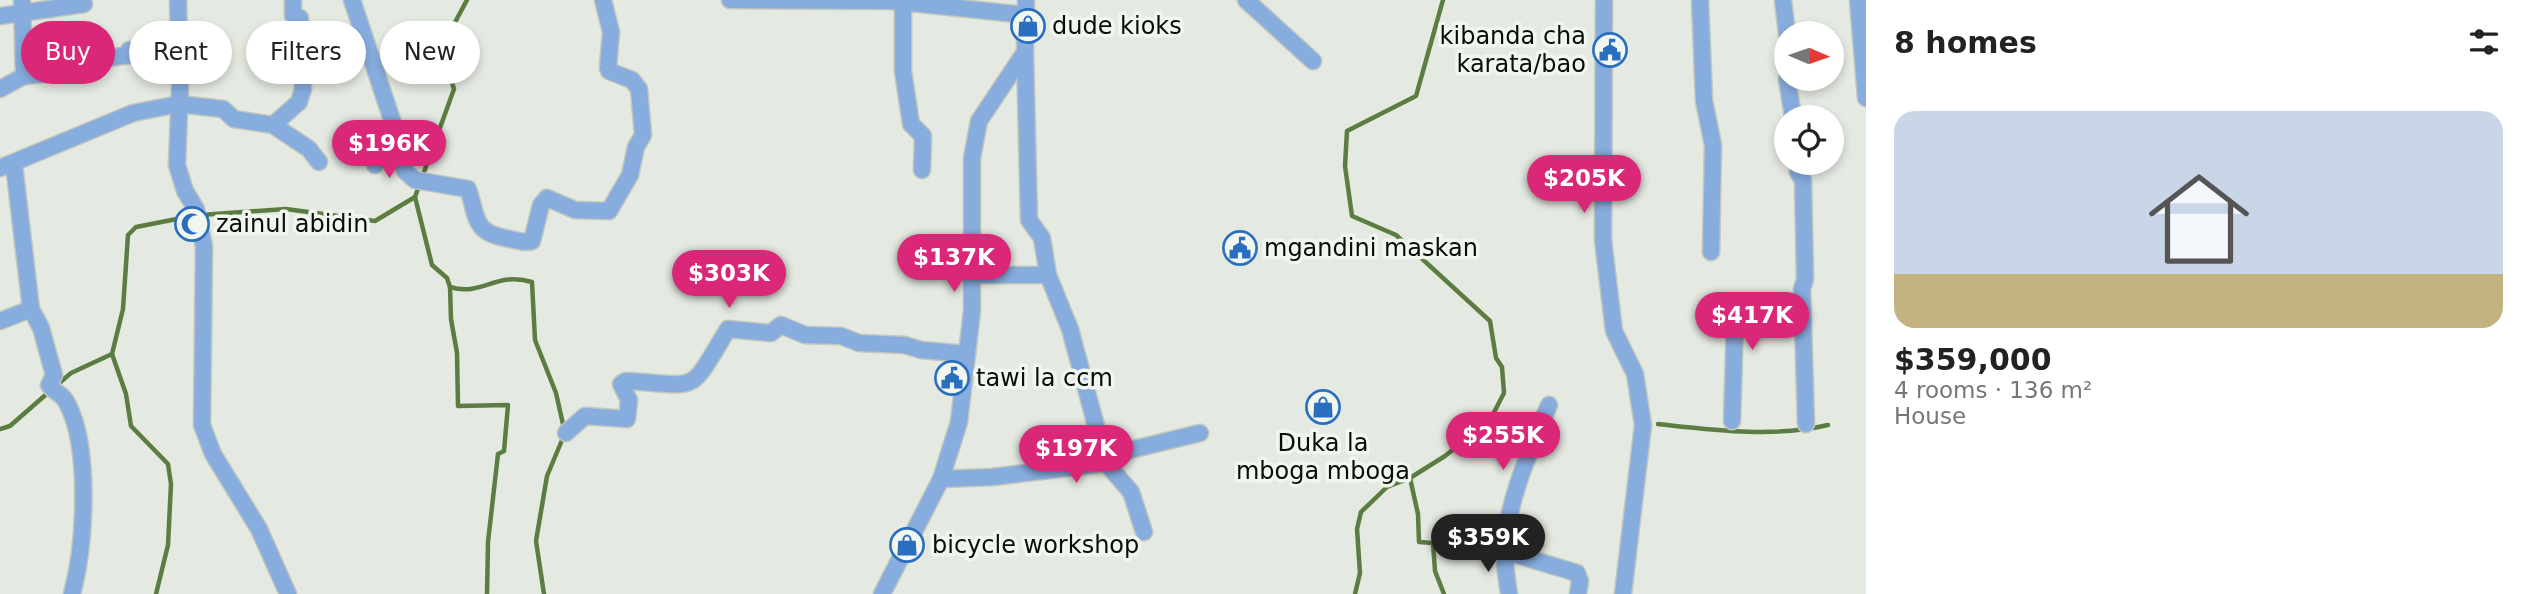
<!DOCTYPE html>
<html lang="en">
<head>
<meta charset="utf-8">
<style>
	body { margin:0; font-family:"DejaVu Sans",sans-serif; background:#f6f6f6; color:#222; height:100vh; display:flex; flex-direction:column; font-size:26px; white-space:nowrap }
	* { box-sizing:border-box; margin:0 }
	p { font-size:23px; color:#767676 }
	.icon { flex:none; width:38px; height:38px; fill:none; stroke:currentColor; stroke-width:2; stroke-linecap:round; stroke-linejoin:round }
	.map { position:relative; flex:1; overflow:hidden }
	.panel { display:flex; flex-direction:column; background:#fff; width:665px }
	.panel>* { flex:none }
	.guide { position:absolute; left:21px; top:21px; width:665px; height:63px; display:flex; gap:14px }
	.needle { width:46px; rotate:92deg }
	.controls { position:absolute; left:1774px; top:21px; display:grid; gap:14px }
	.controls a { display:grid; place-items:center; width:70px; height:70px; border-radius:50%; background:#fff; box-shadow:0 4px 10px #0003; font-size:35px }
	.price { position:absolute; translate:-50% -60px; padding:0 16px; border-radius:24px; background:#db2777; color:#fff; font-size:23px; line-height:46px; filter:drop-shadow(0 2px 4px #0008) }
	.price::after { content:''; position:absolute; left:50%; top:42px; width:21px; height:16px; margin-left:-10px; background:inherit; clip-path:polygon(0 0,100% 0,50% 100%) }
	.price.active { background:#222; color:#fff }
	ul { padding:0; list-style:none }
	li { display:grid; align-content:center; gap:14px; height:371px; padding:0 28px }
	li span { display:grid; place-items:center; height:217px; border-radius:21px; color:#555 }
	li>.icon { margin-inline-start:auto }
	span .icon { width:126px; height:126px; fill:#fffc; stroke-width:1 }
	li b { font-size:30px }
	h2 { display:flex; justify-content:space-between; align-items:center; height:84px; padding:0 28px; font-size:30px }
	.pill { padding:0 24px; border-radius:32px; background:#fff; box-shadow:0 4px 10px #0003; font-size:24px; line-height:63px }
	.pill.active { background:#db2777; color:#fff }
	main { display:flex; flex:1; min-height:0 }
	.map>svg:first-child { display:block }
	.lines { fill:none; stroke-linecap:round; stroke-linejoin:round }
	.stream { stroke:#5c7d41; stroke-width:4.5 }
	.minor-casing { stroke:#c1c6be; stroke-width:19 }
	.minor { stroke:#87addf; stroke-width:16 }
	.labels { text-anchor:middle; stroke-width:7; stroke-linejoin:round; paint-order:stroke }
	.poi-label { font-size:24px; fill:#0a0c09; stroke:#f1f6ee; text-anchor:start }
</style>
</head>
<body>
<main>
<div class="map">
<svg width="1866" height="594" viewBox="0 0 1866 594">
	<rect width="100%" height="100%" fill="#e4e9e1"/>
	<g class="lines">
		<!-- stream -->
		<g class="stream">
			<polyline points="415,197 432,265 447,278 450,287 451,319 457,353 458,406 508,405 504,451 498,454 488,542 487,594"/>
			<polyline points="201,215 286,209 375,221 415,197 454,89 443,55 445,41 467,0"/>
			<path d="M450,287c32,10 46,-16 82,-5l3,58 21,53 9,40 -18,43 -11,65 8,53"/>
			<polyline points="112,354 126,394 131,426 168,464 171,484 168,545 156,594"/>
			<polyline points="57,385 71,373 112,354 123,309 128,235 136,227 192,216"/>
			<path d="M1658,424c55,6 115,14 170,1"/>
			<polyline points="0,429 10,426 50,391"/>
			<polyline points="1410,478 1418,514 1419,542 1433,543 1435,571 1444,594"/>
			<polyline points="1355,594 1360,573 1357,529 1361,512 1387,487 1410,478 1445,456 1490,420 1504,393 1502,367 1496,358 1490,321 1396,235 1352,216 1345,166 1347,131 1416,96 1443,0"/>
		</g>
		<!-- minor casing -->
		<g class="minor-casing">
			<g id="minor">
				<polyline points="22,0 24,76"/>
				<polyline points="178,0 180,87 177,165 185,191 196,209 204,246 202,425 213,454 259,529 288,594"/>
				<polyline points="352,0 393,123 398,150 375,153 375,165"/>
				<polyline points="730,0 892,1 1025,15"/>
				<polyline points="1246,0 1313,61"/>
				<polyline points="1604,0 1603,240 1614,331 1635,374 1643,425 1623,594"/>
				<polyline points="1700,0 1704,101 1713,145 1711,252"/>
				<polyline points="1783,0 1787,34"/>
				<polyline points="1858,0 1866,98"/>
				<polyline points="903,2 903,71 911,124 923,136 922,170"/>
				<polyline points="0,16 84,4"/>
				<polyline points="1025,52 1029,220 1042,238 1048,275 1070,329 1106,463 1131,492 1144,532"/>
				<polyline points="1787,79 1793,117"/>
				<polyline points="0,89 24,76 63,72 107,58 130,55 129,50 178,50"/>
				<polyline points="273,125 299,102 303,89 300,18 293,15 293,0"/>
				<path d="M398,150l7,21 10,9 53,9c10,29 4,44 42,50 8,2 15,4 22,2l9,-36 6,-7 28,12 34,1 21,-36 6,-28 7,-12 -4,-46 -7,-9 -23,-9 -1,-3 3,-36 -8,-32"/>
				<polyline points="1797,163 1798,172 1803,180 1805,279 1802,289 1806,424"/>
				<path d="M14,165l17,144 10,19 13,47 -5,10c6,8 14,9 18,18 24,45 18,143 5,191"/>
				<polyline points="0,168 133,113 179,104 223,109 234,119 273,125 309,149 319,162"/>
				<polyline points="973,275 1048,275"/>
				<polyline points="0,321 31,309"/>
				<polyline points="1732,421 1735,320 1802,312"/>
				<path d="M566,433l19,-17 42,3 2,-19 -8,-16 5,-3c76,4 61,15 102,-52l43,4 10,-8 24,10 36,1 18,7 46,2 16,5 46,4"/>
				<polyline points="941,479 993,477 1106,463 1130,450 1200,433"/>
				<polyline points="1504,551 1577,573 1580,581 1578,594"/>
				<polyline points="882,594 941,479 959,422 972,311 972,158 979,121 1025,52 1026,0"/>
				<path d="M1509,594c-2,-14 -5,-29 -4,-44 1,-47 26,-102 44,-145"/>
			</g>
		</g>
		<!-- minor -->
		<use href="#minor" class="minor"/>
	</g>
	<!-- icons -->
	<defs>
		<g id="shop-ring" transform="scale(1.75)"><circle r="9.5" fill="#f1f6ee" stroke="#2a6ebf" stroke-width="1.5"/><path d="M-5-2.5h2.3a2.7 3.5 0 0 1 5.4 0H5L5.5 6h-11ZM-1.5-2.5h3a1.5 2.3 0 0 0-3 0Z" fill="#2a6ebf"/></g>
		<g id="civic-ring" transform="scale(1.75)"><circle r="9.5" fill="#f1f6ee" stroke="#2a6ebf" stroke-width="1.5"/><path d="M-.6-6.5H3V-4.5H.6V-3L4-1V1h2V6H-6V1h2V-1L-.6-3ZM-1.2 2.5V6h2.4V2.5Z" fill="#2a6ebf"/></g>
		<g id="mosque-ring" transform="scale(1.75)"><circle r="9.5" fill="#f1f6ee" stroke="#2a6ebf" stroke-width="1.5"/><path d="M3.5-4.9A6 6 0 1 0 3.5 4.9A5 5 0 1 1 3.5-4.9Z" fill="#2a6ebf"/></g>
	</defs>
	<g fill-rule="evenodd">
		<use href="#shop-ring" x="1028" y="26"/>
		<use href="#civic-ring" x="1610" y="50"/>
		<use href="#mosque-ring" x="192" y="224"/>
		<use href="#civic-ring" x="1240" y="248"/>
		<use href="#civic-ring" x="952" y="378"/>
		<use href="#shop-ring" x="1323" y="407"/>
		<use href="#shop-ring" x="907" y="545"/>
	</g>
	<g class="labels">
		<!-- poi labels -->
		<g class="poi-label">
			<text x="1052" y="34">dude kioks</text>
			<text x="1586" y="44" text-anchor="end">kibanda cha<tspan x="1586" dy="28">karata/bao</tspan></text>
			<text x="216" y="232">zainul abidin</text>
			<text x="1264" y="256">mgandini maskan</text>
			<text x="976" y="386">tawi la ccm</text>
			<text x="1323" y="451" text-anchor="middle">Duka la<tspan x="1323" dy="28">mboga mboga</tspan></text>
			<text x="932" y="553">bicycle workshop</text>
		</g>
	</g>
</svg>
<div class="controls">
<a><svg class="needle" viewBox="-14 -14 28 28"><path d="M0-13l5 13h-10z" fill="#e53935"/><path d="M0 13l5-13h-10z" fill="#767676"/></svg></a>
<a><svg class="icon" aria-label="locate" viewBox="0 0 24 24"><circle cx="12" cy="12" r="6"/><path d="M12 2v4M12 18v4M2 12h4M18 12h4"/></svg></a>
</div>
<b class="price" style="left:389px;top:180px">$196K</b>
<b class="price" style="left:1584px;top:215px">$205K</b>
<b class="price" style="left:954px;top:294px">$137K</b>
<b class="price" style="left:729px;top:310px">$303K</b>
<b class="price" style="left:1752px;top:352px">$417K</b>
<b class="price" style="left:1503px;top:472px">$255K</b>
<b class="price" style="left:1076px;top:485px">$197K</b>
<b class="price active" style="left:1488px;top:574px">$359K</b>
<div class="guide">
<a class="pill active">Buy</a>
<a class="pill">Rent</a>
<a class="pill">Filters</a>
<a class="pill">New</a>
</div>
</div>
<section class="panel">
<h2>8 homes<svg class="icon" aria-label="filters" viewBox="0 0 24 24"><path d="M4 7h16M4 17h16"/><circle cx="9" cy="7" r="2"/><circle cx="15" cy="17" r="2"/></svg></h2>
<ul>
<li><span style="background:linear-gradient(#c9d6e8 75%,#c2b280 0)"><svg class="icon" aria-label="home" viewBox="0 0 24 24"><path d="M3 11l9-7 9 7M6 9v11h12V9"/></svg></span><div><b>$359,000</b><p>4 rooms · 136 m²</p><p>House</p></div></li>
</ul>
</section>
</main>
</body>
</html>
